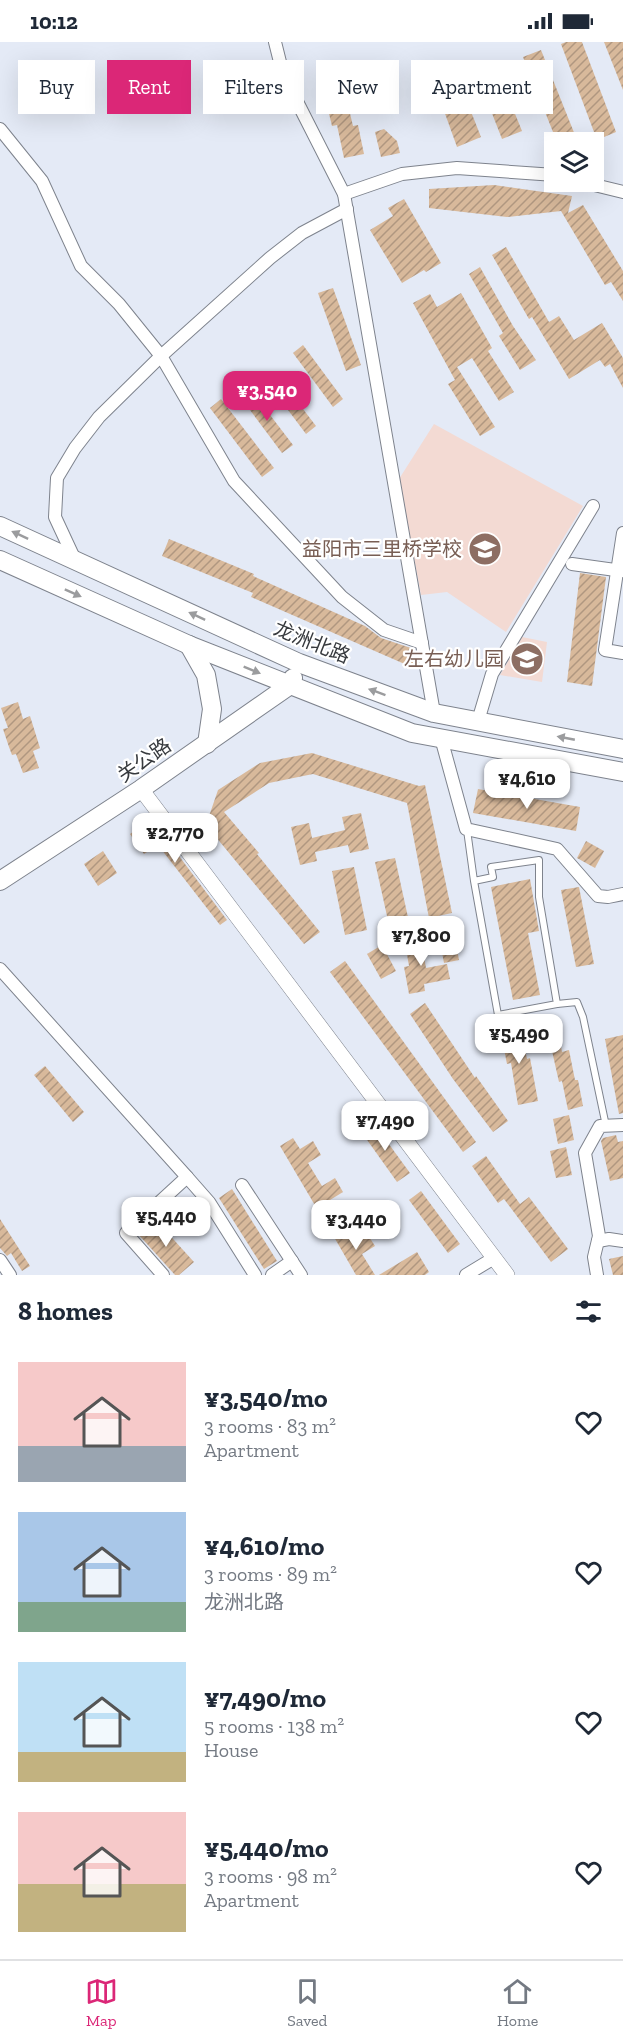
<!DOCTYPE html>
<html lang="en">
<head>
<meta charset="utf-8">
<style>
	body { margin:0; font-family:"Zilla Slab","Noto Sans SC",serif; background:#f2f2f3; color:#1f2937; height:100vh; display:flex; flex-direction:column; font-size:22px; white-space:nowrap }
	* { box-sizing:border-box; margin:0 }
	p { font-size:20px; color:#747a83 }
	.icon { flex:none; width:33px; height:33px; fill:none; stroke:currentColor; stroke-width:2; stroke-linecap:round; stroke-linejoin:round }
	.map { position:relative; height:1233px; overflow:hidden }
	.side { display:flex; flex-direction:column; background:#fff; flex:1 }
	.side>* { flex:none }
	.banner { position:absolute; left:18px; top:18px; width:588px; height:54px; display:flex; gap:12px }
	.tools { position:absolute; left:544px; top:90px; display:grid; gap:12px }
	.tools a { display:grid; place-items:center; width:60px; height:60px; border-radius:0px; background:#fff; box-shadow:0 6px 24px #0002; font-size:30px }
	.price { position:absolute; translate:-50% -51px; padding:0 14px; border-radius:12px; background:#fff; color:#222; font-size:20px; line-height:39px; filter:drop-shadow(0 2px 3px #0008) }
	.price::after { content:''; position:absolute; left:50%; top:36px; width:18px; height:14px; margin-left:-9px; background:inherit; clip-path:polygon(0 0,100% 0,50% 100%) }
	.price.selected { background:#db2777; color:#fff }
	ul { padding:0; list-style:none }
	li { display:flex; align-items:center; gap:18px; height:150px; padding:0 18px }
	li span { display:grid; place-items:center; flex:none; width:168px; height:120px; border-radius:0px; color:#555 }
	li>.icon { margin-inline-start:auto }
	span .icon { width:72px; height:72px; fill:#fffc; stroke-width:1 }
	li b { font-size:26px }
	h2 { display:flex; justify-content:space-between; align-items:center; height:72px; padding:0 18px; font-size:26px }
	.chip { padding:0 21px; border-radius:0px; background:#fff; box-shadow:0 6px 24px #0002; font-size:21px; line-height:54px }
	.chip.selected { background:#db2777; color:#fff }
	.status { display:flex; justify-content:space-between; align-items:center; height:42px; padding:0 30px; background:#fff; direction:ltr }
	.status svg { height:16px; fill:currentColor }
	.tabs { display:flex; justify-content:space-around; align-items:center; height:84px; border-top:2px solid #e0e1e3; background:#fff; font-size:16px; color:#747a83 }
	.tabs a { display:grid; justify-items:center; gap:3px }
	.tabs .selected { color:#db2777 }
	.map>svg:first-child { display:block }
	.education { fill:#f3dad3 }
	.building { fill:url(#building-hatch) }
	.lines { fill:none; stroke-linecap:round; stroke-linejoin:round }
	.service-casing { stroke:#7e838d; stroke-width:8 }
	.minor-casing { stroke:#7e838d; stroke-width:14 }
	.tertiary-casing { stroke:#7e838d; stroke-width:16 }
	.secondary-casing { stroke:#7e838d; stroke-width:20 }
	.service { stroke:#fff; stroke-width:6 }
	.minor { stroke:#fff; stroke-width:12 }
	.tertiary { stroke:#fff; stroke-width:15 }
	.secondary { stroke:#fff; stroke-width:18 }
	.oneway { fill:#9b9c9e }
	.labels { text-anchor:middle; stroke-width:4.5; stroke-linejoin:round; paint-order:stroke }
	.education-label { font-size:20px; fill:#785e54; stroke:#fff; text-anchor:end }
	.street-label { font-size:20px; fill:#373a3e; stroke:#fff }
</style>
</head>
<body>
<div class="status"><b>10:12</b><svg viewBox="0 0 49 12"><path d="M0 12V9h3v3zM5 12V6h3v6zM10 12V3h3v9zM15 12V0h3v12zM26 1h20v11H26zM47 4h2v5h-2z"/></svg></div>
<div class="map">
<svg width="623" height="1233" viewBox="0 0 623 1233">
	<defs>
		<pattern id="building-hatch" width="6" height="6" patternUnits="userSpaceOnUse" patternTransform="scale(1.5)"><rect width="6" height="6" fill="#d8b99b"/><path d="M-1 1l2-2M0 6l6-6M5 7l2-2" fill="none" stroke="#b09780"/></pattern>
	</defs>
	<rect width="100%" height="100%" fill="#e4eaf6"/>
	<!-- education -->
	<g class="education">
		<polygon points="434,382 583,464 506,590 447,550 421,553 399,437"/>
		<polygon points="522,595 547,600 542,640 500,633"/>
	</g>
	<!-- building -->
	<g class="building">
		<polygon points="566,0 582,0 616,90 597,98 561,2"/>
		<polygon points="604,0 623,0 623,48"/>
		<polygon points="541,8 577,98 570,100 557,100 523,15"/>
		<polygon points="498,30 522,89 502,97 479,38"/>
		<polygon points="343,42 353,84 358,83 364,112 344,116 337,83 332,84 323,47"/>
		<polygon points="466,57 481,95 457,105 443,66"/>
		<polygon points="384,87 397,99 400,111 381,115 375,90"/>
		<polygon points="494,143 572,154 568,171 583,163 623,229 623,259 611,240 605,243 561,169 507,175 429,166 429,147"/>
		<polygon points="404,157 441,221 426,230 424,228 402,241 370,188 393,174 388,166"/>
		<polygon points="506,205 549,280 559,274 574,298 602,281 623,316 623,346 610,322 605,325 600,318 569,337 532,275 529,277 492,213"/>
		<polygon points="480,225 513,284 536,318 520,328 499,294 503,291 469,232"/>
		<polygon points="333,246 361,323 346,329 318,251"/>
		<polygon points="461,251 492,306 488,309 514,350 499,359 472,316 457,325 495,385 480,394 448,342 455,338 413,261 430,252 437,265"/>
		<polygon points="303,303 343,357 333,365 293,311"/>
		<polygon points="277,333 316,384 306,392 267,340"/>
		<polygon points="251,348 293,403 282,411 241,356"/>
		<polygon points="221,357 274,426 262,435 210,366"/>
		<polygon points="169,497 254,532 253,534 365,584 381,596 414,607 417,622 416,627 251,555 253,551 162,514"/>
		<polygon points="580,531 606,535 592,644 567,640"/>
		<polygon points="18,660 23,677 30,674 40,706 33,709 39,726 23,731 16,712 12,713 9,705 3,687 8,686 1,666"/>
		<polygon points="312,711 419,744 425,743 452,871 429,876 407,761 313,732 269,741 224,770 259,811 257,812 320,890 304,902 206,783 218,748 260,721"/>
		<polygon points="478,747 580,765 576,789 473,771"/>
		<polygon points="361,771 369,807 350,811 348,803 315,810 317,819 300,823 291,785 309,781 312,796 345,788 342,775"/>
		<polygon points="145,781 159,787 172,807 173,806 227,878 220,883 158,803 144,812 130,792"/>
		<polygon points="586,799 604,809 595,826 577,816"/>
		<polygon points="103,809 117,831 98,844 84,822"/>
		<polygon points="395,816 409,880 389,883 375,820"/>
		<polygon points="354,825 367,888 345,893 332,829"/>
		<polygon points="530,837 539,889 528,891 540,953 513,958 491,845"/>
		<polygon points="579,845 594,922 576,925 561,848"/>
		<polygon points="453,887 459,918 444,921 438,889"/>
		<polygon points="420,892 426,926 447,922 450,937 424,942 425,949 409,952 404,925 409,924 404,895"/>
		<polygon points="382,903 396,929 381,937 367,912"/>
		<polygon points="345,919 476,1100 463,1110 330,930"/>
		<polygon points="425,961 475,1036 476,1034 508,1079 493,1090 453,1037 410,972"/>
		<polygon points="556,976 562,1010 569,1008 575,1038 578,1038 583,1064 568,1068 562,1039 559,1040 552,1009 546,1010 540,980"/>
		<polygon points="520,983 527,1017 530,1016 538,1059 518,1063 511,1021 507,1022 500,987"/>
		<polygon points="623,993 623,1071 619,1072 605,997"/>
		<polygon points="45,1024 84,1070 73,1080 34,1033"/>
		<polygon points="569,1073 574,1098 558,1102 553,1077"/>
		<polygon points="372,1079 410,1131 397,1140 360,1088"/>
		<polygon points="616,1093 618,1100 623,1099 623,1136 610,1139 601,1099 603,1096"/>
		<polygon points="293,1096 300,1107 313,1099 321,1113 308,1121 322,1144 335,1136 343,1150 330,1158 337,1169 323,1177 280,1104"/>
		<polygon points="566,1105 572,1133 556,1136 550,1109"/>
		<polygon points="486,1114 520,1162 529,1155 568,1207 551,1220 504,1157 498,1161 472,1124"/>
		<polygon points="232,1147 277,1219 264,1227 219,1156"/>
		<polygon points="421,1149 460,1202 448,1211 409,1158"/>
		<polygon points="154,1176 194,1220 179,1233 175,1233 138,1192"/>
		<polygon points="0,1177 30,1224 22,1229 11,1211 7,1214 0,1206"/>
		<polygon points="347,1187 354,1198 366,1190 375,1204 362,1212 375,1233 356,1233 334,1195"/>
		<polygon points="417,1210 429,1230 425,1233 379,1233"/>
		<polygon points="623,1214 623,1233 613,1233 609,1217"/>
	</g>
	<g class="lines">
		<!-- service casing -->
		<g class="service-casing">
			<g id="service">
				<polyline points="467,788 474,839 493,835 491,825 539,818 539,855 557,962 498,973 474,839"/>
				<polyline points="557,962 577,960 583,975 606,1084"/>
			</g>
		</g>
		<!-- minor casing -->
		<g class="minor-casing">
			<g id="minor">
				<polyline points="275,0 283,32 344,152 434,671"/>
				<polyline points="0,87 42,139 81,224 119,262 161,314 234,439 342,555 384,588 422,601"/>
				<polyline points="582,140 623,150"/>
				<polyline points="344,152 402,132 457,126 555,133"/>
				<polyline points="623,491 605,608 623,611"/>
				<polyline points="75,518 55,475 57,436 75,406 99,375 161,314 270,216 302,191 347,167"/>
				<polyline points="572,522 623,529"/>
				<polyline points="478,679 492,632 593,464"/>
				<polyline points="441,696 466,787 557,807 598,854 608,855 623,852"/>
				<polyline points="0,927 187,1135"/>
				<polyline points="242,1143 301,1233"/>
				<polyline points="598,1199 609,1197 623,1199"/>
				<polyline points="0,1218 10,1233"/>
				<polyline points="163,1233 126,1191 187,1135 209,1160 255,1233"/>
				<polyline points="272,1233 292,1219"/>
				<polyline points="466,1233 494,1216"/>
				<polyline points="597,1233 594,1215 599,1194 585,1111 600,1084 623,1083"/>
			</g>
		</g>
		<!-- tertiary casing -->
		<g class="tertiary-casing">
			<polyline id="tertiary" points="141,747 507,1233"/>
		</g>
		<!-- secondary casing -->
		<g class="secondary-casing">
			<g id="secondary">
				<polyline points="0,484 299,621 434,671 623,707"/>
				<polyline points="0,518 189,603 412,691 623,730"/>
				<polyline points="189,603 206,633 212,667 207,702"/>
				<polyline points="0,839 141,747 290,643 293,636"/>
			</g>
		</g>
		<!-- service -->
		<use href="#service" class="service"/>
		<!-- minor -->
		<use href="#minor" class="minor"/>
		<!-- tertiary -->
		<use href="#tertiary" class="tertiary"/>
		<!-- secondary -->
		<use href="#secondary" class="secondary"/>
	</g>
	<!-- one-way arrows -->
	<defs><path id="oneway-solid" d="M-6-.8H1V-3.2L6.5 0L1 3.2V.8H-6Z" transform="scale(1.5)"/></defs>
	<g class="oneway">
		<use href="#oneway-solid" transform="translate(20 493) rotate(-155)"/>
		<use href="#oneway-solid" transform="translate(73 551) rotate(24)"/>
		<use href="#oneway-solid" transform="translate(197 574) rotate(-155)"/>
		<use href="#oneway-solid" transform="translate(252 628) rotate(22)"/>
		<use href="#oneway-solid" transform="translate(377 650) rotate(-160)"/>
		<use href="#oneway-solid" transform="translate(566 696) rotate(-169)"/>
	</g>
	<!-- icons -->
	<defs>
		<g id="school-disc" transform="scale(1.725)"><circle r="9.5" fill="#8d6e63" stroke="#fff"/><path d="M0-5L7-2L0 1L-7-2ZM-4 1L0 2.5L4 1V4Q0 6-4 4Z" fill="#fff"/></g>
	</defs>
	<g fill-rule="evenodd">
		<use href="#school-disc" x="485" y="507"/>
		<use href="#school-disc" x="527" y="617"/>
	</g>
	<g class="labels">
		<!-- education labels -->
		<g class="education-label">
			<text x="462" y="514">益阳市三里桥学校</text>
			<text x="504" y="624">左右幼儿园</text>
		</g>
		<!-- street labels -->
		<g class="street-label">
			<text transform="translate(312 600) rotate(22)" y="7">龙洲北路</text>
			<text transform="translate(144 718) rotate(-35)" y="7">关公路</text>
		</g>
	</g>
</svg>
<div class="tools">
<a><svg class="icon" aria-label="layers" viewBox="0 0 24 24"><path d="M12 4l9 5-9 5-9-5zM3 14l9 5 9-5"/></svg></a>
</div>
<b class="price selected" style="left:267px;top:380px">¥3,540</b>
<b class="price" style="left:527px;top:768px">¥4,610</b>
<b class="price" style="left:175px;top:822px">¥2,770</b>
<b class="price" style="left:421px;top:925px">¥7,800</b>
<b class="price" style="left:519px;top:1023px">¥5,490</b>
<b class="price" style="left:385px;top:1110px">¥7,490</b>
<b class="price" style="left:166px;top:1206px">¥5,440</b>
<b class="price" style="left:356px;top:1209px">¥3,440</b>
<div class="banner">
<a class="chip">Buy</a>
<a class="chip selected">Rent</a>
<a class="chip">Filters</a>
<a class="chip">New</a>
<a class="chip">Apartment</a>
</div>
</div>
<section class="side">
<h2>8 homes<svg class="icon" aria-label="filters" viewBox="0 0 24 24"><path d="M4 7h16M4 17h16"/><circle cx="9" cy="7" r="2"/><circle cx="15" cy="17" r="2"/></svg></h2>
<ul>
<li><span style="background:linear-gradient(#f6c9c9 70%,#9aa5b1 0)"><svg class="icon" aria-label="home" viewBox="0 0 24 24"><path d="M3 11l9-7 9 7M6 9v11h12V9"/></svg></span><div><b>¥3,540/mo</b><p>3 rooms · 83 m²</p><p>Apartment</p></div><svg class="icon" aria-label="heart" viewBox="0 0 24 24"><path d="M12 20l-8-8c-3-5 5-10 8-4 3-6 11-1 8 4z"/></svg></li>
<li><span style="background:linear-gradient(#a9c7e8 75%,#7fa58c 0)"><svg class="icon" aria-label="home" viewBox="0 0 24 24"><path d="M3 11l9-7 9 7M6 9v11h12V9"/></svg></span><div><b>¥4,610/mo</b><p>3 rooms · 89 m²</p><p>龙洲北路</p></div><svg class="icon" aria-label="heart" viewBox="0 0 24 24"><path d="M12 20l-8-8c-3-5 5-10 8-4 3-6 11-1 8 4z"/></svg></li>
<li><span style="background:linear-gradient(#bfe0f5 75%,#c2b280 0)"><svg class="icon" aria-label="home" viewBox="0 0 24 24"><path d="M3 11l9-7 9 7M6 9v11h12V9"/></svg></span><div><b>¥7,490/mo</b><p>5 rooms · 138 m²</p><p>House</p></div><svg class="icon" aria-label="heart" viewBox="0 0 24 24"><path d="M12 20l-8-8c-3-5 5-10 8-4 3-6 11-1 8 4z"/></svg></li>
<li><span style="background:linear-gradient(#f6c9c9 60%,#c2b280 0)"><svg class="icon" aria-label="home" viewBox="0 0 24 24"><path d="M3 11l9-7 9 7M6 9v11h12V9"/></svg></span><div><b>¥5,440/mo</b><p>3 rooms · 98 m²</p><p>Apartment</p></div><svg class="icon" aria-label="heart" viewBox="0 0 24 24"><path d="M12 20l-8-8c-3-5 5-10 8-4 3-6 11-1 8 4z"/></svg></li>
</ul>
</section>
<nav class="tabs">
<a class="selected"><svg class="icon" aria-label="map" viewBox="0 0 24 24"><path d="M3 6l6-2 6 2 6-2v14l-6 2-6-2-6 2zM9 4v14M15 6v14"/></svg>Map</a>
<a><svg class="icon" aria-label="saved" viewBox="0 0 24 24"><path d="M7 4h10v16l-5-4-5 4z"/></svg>Saved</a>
<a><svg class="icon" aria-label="home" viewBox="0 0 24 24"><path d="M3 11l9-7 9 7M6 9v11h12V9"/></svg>Home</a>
</nav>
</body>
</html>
